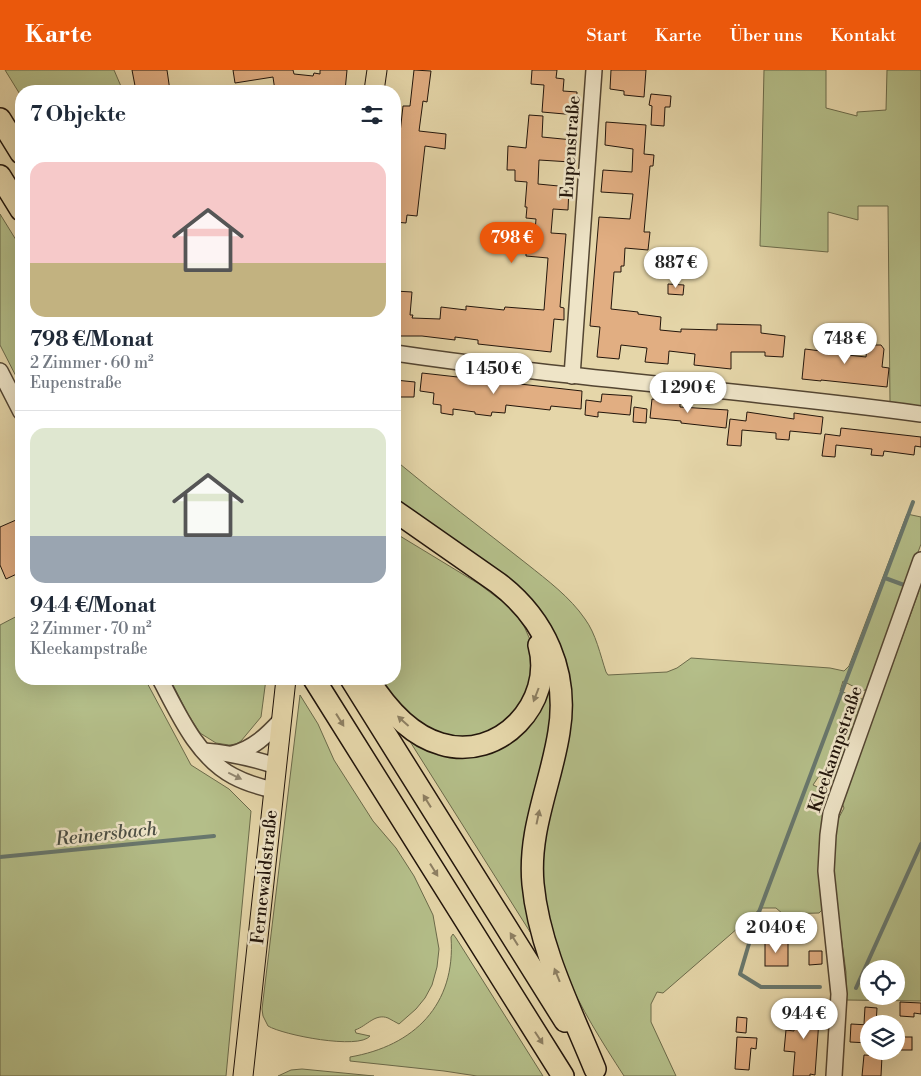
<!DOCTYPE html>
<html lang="de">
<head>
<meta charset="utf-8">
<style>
	body { margin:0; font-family:"Libre Bodoni",serif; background:#f6f6f7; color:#1f2937; height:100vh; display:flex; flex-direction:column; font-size:19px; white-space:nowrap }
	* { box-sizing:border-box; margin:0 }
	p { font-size:16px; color:#747a83 }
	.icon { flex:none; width:28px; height:28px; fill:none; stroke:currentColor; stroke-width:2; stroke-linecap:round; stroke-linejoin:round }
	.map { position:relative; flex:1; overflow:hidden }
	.drawer { position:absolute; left:15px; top:15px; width:386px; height:600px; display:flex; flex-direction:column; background:#fff; border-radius:20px; box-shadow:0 5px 20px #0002 }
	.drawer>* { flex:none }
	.buttons { position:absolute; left:860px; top:890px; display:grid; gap:10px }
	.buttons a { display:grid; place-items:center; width:45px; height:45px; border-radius:50%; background:#fff; box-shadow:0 5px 20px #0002; font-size:25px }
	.price { position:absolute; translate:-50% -42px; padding:0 11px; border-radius:18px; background:#fff; color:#222; font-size:16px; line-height:32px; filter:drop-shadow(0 1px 2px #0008) }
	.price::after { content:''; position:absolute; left:50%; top:30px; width:15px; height:11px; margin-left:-8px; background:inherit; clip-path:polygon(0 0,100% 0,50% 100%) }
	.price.active { background:#ea580c; color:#fff }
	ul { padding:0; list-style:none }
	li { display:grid; align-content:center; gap:10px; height:265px; padding:0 15px }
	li+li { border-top:1px solid #e0e1e3 }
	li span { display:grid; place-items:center; height:155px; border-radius:15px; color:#555 }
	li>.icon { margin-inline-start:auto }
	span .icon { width:90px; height:90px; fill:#fffc; stroke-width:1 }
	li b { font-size:21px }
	h2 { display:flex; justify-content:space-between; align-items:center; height:60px; padding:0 15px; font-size:21px }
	header { display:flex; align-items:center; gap:30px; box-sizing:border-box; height:70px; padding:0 25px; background:#ea580c; color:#fff }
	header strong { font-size:24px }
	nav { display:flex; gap:28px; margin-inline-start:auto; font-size:18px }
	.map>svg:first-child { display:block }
	.green { fill:#b4be89; stroke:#6b6a4a; fill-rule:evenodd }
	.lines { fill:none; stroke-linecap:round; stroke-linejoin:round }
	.stream { stroke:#68776d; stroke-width:4 }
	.building { fill:#e1ae82; stroke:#22150b }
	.minor-casing { stroke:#534532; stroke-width:18 }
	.major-casing { stroke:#22150b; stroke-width:21 }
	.highway-casing { stroke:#22150b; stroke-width:24 }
	.minor { stroke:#eee4c7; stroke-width:15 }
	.major { stroke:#e5d6a9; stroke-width:19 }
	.highway { stroke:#e5d6a9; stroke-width:21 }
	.oneway { fill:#8d7f62 }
	.oneway2 { fill:#928772 }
	.labels { text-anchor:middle; stroke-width:5; stroke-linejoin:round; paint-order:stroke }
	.street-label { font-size:18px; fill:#22150b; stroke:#eee4c7 }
	.water-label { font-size:19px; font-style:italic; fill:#4b4e44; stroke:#eee4c7 }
</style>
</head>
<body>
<header>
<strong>Karte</strong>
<nav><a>Start</a><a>Karte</a><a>Über uns</a><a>Kontakt</a></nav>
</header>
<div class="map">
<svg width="921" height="1006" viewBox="0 0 921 1006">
	<rect width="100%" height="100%" fill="#e5d6a9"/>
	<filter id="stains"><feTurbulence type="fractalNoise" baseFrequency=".004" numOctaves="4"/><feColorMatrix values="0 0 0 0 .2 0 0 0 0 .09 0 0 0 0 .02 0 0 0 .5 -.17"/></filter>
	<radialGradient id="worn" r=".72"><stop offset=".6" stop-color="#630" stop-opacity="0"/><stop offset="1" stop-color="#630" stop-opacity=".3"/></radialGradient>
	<!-- green -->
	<g class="green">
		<polygon points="5,0 114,0 123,21 21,21 21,26"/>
		<polygon points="764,0 826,0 826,38 857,46 857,42 886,40 887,0 921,0 921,338 890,333 888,136 858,136 858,150 828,142 828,182 760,176"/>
		<polygon points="0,144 21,178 21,316 0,275"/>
		<path d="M395,390c43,36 88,69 132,104 20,16 43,33 58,55 11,15 15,35 21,53l2,3 59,-3 10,-4 14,-10 139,10 14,3 5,-5 58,-152 14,3v27l-53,145 -6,2 -19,-10 -3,10 22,8 2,2 -30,82 -4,1 -11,-8 -6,9 13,6 3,8 -4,108 -6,6 -36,1 -7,-6h-15l-98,85 -6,-1 -6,12v18l25,54h-52c-44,-68 -86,-136 -82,-221 2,-20 8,-40 13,-59 11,-44 24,-87 11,-131 -3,-10 -8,-19 -12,-28l-159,-135z"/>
		<polygon points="395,463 479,514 511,538 524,556 531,572 535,588 528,626 510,650 478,666 458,667 441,665 404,645 374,609 395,609"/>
		<path d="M921,506v425l-75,-1v-28l-14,-100 3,-47 9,-17 -2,-5 77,-212 -3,-2zM869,899h27v27h-27z"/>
		<polygon points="21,544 21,609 145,609 191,695 229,719 251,741 226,1006 0,1006 0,555"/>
		<polygon points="170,609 266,609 261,647 241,671 236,674 229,675 216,673 200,663 188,644"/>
		<polygon points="546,611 556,615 532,865 404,662 492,675"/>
		<path d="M300,625l18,29 16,36 39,61 23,27 18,28 19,39 6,34 -2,18 -5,18 -7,13 -9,11 -17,15c-4,-2 -7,-4 -11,-6 -13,-5 -21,8 -33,12l1,3 14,3c-11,14 -87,-1 -102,-10l-5,-10 -1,-7z"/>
		<path d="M453,864l3,4 87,138h-66l-33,-5 -94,-10v-4c64,-11 106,-52 101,-120z"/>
		<polygon points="302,999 374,1006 278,1006 291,1000"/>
	</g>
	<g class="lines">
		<!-- stream -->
		<g class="stream">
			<polyline points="885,508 904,515"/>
			<polyline points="0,787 214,766"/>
			<polyline points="820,917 761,917 740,904 756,850 913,432"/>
			<polyline points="856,918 921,774"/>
		</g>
	</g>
	<!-- building -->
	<g class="building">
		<polygon points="132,0 167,0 170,21 136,21"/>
		<polygon points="233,0 293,0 294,4 313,6 314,3 320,4 320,0 347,0 345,21 275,21 273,7 235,13"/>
		<polygon points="414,0 431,1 427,32 423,31 419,61 446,64 445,79 425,76 417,146 407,145 406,153 395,152 395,108 403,36 410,36"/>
		<polygon points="532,0 557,0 556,8 564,9 563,21 577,22 576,45 542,42 544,15 531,14"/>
		<polygon points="611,0 646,0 644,27 624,25 624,21 610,19"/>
		<polygon points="651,24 671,26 670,37 665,37 664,56 651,55 652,36 649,35"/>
		<polygon points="529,45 543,46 542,67 573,70 571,92 539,90 538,114 569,117 568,140 553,139 551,163 566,164 560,237 564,238 564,250 554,249 551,282 478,274 478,270 455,267 455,270 422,266 395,266 395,221 412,222 410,245 413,245 412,248 440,249 441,237 466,240 466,236 504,240 505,237 544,240 548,188 526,186 526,173 534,173 536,149 526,148 527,137 525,137 527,112 515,111 515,100 507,100 508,76 526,78"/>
		<polygon points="606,52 646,55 644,84 654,85 653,96 650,96 644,162 650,162 648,180 625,178 624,196 621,196 621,202 614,202 611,239 638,242 638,244 661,247 660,260 681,262 681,259 717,260 717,254 761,255 761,263 785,266 783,287 765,286 765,282 731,282 731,299 694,295 695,284 669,281 668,294 645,292 647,278 621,275 619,289 597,287 600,257 590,256 599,147 630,149 633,124 601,122 603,100 632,102 633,79 605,75"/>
		<polygon points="668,214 684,215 683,225 668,224"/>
		<polygon points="821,263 838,264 838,284 866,287 867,277 872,278 876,275 881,275 884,279 882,297 889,298 887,317 821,310 821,311 802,309 805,279 821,281"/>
		<polygon points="422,303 582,321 581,339 551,336 550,340 506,335 505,343 492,342 491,346 475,344 475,342 453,339 453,345 441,343 441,335 433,334 434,323 420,321"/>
		<polygon points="395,310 415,312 414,327 395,327"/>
		<polygon points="602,324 632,326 630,345 598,342 598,347 585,345 586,330 601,332"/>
		<polygon points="652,329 680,332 680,337 728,340 726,358 681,353 681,351 650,348"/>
		<polygon points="634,337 647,339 646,353 633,352"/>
		<polygon points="747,342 794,349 794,343 823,347 821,364 790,361 789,370 776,369 776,363 742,360 741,376 727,375 730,349 746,351"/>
		<polygon points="841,358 921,367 921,377 915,376 914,385 884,381 883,386 871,385 872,379 836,375 835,387 822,386 825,364 840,366"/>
		<polygon points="16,450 21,462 21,502 6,509 0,495 0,457"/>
		<rect x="765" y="873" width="23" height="23"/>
		<polygon points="809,881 822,881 822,894 809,895"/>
		<polygon points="900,932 921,933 921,944 914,943 914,947 900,946"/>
		<polygon points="796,934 820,936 815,1005 810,1004 810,1006 793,1006 795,982 784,981 786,960 794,961"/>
		<polygon points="865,937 877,938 876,954 864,954"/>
		<polygon points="737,947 747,948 746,963 736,962"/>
		<polygon points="851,954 869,955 869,973 850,972"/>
		<polygon points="737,967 757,968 756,979 751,978 749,1000 735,999"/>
		<rect x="898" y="967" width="14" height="13"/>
		<polygon points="864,985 882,986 881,1006 862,1006"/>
	</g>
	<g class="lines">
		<!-- minor casing -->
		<g class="minor-casing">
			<g id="minor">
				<path d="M395,283c175,26 351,37 526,61"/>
				<polyline points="0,301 21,342"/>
				<polyline points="572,306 594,0"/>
				<path d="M160,609c18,34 37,78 73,97 13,7 27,11 40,14"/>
				<path d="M204,681c25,2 48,7 72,15"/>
				<path d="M232,684c21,-5 35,-19 49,-34"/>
				<polyline points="834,1006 839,924 826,801 828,765 831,743 921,490"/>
			</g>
		</g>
		<!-- major casing -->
		<g class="major-casing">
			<g id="major">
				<polyline points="374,21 377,0"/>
				<polyline points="243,1006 286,609"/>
			</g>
		</g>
		<!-- highway casing -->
		<g class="highway-casing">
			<g id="highway">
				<polyline points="0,49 21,83"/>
				<polyline points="0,106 21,140"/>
				<path d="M395,441l103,72c47,36 71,89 61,149 -8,52 -31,98 -26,152 6,64 38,126 62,185"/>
				<polyline points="314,609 563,1006"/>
				<polyline points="351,609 565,951"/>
				<path d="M368,609c17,27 41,56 73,65 58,18 114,-41 98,-99"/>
			</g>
		</g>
		<!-- minor -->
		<use href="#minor" class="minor"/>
		<!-- major -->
		<use href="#major" class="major"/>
		<!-- highway -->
		<use href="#highway" class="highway"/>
	</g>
	<!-- one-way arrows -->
	<defs><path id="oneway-solid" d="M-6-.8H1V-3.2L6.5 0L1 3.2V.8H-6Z" transform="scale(1.25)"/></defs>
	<g class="oneway">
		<use href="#oneway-solid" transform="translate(536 625) rotate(111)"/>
		<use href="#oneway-solid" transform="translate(340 650) rotate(58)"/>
		<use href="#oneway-solid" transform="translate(403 651) rotate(-138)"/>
		<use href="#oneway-solid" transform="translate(427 731) rotate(-122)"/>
		<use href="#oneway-solid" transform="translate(538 747) rotate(-78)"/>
		<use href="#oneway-solid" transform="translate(434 800) rotate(58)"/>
		<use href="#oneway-solid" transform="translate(514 869) rotate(-122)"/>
		<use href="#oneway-solid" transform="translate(557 905) rotate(-112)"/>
		<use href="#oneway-solid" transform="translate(539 968) rotate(57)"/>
	</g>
	<use class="oneway2" href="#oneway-solid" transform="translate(235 706) rotate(26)"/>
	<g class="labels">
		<!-- street labels -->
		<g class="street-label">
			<text transform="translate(570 77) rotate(-86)" y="6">Eupenstraße</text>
			<text transform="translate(835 679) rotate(-71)" y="6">Kleekampstraße</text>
			<text transform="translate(264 807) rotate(-84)" y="6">Fernewaldstraße</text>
		</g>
		<!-- water labels -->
		<g class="water-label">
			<text transform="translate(106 763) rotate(-6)" y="7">Reinersbach</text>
		</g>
	</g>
	<rect width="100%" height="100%" filter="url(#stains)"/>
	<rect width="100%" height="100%" fill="url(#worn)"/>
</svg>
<div class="buttons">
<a><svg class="icon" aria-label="locate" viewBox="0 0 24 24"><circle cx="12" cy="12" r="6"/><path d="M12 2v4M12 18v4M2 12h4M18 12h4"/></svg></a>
<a><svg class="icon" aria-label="layers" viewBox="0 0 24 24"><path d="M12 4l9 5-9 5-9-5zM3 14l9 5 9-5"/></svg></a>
</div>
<b class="price active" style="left:512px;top:194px">798 €</b>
<b class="price" style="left:676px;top:219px">887 €</b>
<b class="price" style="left:845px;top:295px">748 €</b>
<b class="price" style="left:494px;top:325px">1 450 €</b>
<b class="price" style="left:688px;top:344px">1 290 €</b>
<b class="price" style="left:776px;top:884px">2 040 €</b>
<b class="price" style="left:804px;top:970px">944 €</b>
<section class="drawer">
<h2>7 Objekte<svg class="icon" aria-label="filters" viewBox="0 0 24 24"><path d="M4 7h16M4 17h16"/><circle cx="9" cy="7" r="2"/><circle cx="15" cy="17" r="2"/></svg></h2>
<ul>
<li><span style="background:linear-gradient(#f6c9c9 65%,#c2b280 0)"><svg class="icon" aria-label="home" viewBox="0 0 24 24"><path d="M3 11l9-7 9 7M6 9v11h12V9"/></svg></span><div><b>798 €/Monat</b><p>2 Zimmer · 60 m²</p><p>Eupenstraße</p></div></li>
<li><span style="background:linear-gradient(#dfe7d0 70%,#9aa5b1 0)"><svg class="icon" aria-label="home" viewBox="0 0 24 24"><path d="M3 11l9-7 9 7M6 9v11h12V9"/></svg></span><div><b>944 €/Monat</b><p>2 Zimmer · 70 m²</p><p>Kleekampstraße</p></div></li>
</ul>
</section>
</div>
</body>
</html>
